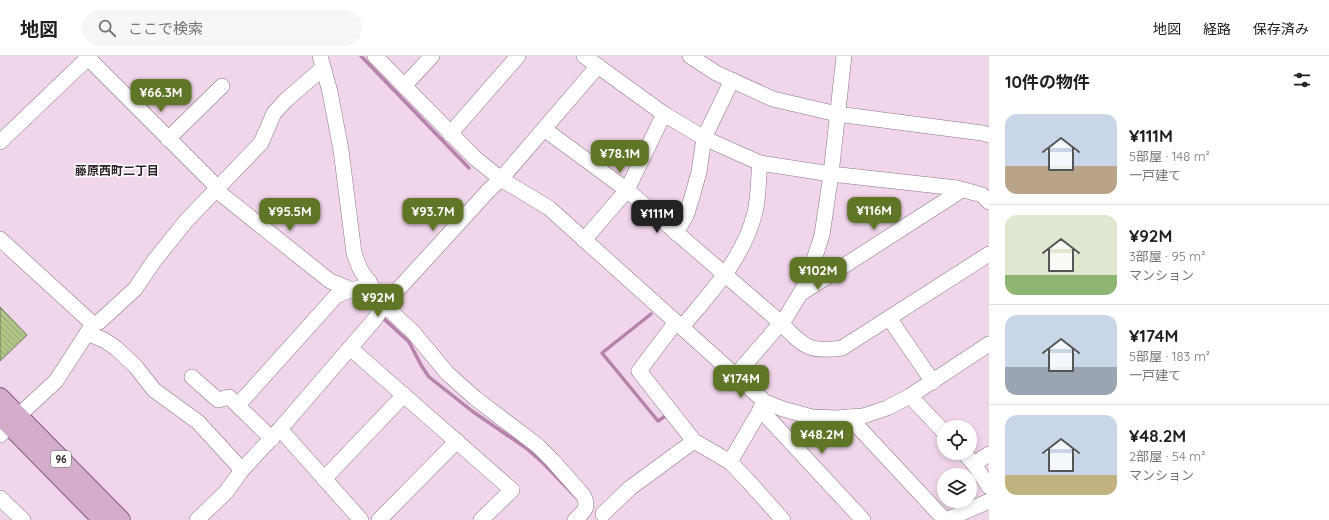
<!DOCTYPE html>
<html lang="ja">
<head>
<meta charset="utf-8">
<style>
	body { margin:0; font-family:Quicksand,"Noto Sans JP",sans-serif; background:#f6f6f6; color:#202124; height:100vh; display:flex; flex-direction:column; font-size:15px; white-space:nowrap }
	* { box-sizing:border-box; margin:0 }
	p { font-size:13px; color:#757577 }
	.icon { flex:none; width:22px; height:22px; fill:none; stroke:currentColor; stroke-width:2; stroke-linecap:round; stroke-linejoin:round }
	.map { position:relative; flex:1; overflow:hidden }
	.side { display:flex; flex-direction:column; background:#fff; width:340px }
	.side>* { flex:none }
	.tools { position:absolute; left:937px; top:364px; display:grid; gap:8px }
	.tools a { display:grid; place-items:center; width:40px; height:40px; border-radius:50%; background:#fff; box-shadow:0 2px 6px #0003; font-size:20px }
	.price { position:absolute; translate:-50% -34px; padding:0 9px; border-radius:8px; background:#5f7627; color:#fff; font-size:13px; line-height:26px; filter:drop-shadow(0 1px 2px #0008) }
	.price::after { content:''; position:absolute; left:50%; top:24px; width:12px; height:9px; margin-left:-6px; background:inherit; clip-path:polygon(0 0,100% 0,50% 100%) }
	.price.current { background:#222; color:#fff }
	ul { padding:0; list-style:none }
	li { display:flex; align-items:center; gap:12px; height:100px; padding:0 16px }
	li+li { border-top:1px solid #e0e0e0 }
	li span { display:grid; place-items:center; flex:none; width:112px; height:80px; border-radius:12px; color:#555 }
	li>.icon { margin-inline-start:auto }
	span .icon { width:48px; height:48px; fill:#fffc; stroke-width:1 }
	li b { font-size:17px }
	h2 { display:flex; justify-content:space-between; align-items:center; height:48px; padding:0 16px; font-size:17px }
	header { display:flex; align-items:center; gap:24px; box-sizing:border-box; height:56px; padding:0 20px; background:#fff; border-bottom:1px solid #e0e0e0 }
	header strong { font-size:19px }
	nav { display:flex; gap:22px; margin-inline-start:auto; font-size:14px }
	.search { width:280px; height:36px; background:#f6f6f6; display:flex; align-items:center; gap:10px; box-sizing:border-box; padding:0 14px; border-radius:22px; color:#757577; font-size:15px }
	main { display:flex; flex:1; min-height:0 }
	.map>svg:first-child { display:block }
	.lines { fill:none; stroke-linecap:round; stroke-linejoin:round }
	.stream { stroke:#b782ac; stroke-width:3.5 }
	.building { fill:url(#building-back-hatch); stroke:#6d765c }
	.minor-casing { stroke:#8d7588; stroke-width:16 }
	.major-casing { stroke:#865a7d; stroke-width:20 }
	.minor { stroke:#fff; stroke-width:15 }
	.major { stroke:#d3adcb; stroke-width:18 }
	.labels { text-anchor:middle; stroke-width:3; stroke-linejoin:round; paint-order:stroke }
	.shield { fill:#fff; stroke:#6d666b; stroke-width:1 }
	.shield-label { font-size:10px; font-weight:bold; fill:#2f242c }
	.neighbourhood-label { font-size:12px; font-weight:bold; fill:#2f242c; stroke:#fff }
</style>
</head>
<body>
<header>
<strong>地図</strong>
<div class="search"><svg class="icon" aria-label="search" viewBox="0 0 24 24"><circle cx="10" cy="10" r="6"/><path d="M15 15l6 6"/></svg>ここで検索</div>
<nav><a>地図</a><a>経路</a><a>保存済み</a></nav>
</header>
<main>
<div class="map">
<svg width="989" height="464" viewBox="0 0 989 464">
	<defs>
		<pattern id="building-back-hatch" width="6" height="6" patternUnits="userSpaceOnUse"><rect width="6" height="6" fill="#afc486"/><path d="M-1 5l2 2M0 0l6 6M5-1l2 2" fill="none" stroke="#97a874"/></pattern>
	</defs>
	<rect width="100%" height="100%" fill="#f1d5ea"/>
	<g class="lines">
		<!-- stream -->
		<g class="stream">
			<polyline points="361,0 469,112"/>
			<polyline points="651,258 602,297 658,365 667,359 668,361"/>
			<polyline points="381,262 383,262 409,286 421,309 429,321 472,355 526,392 543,407 577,442"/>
		</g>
	</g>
	<!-- building -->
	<polygon class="building" points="0,251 27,279 0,305"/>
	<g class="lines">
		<!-- minor casing -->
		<g class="minor-casing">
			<g id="minor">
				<polyline points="86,0 218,132"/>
				<path d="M320,0l10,36 11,58 13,103 6,16 24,36 29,27 34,41 28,25 63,48 15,15 30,34c7,12 1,17 -8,25"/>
				<polyline points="375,0 476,103 501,123 549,152 765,346 783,353 812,361 836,362 863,360 887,352 910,340 989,288"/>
				<polyline points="584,0 664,58 704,82 760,107 831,118 957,132 982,139 989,146"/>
				<polyline points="690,0 716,17 773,43 837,58 982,77 989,79"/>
				<polyline points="404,30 432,0"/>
				<path d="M544,73l83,61 154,133c22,23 28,30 61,25l147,-94"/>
				<polyline points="450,78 518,0"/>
				<polyline points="168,83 222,30"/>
				<polyline points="0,86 90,0"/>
				<polyline points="216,134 330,225 345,231 350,234"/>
				<polyline points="676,177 686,160 692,141 699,116 704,82 732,24"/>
				<polyline points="0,183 93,268"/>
				<polyline points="584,184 627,134 664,58"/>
				<polyline points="800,238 962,134"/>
				<polyline points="889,262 933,326"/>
				<polyline points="676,266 639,315 694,385"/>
				<path d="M682,271c29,-35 62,-69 73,-115 4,-16 3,-34 5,-49"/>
				<polyline points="87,277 104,284 116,292 136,311 154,334 198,366 242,414"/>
				<polyline points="350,292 512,434 481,464"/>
				<polyline points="735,320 786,261 806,228 822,179 831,118 844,0"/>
				<polyline points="192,321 218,344 229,341 272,383"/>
				<polyline points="910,340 944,376"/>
				<polyline points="238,349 336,240 350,234 361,232 369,225"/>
				<polyline points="760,353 863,464"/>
				<polyline points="849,361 945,464"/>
				<polyline points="280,373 361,464"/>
				<polyline points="0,379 18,360 56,325 93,268 99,266 135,233 154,205 186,165 261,87 274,57 286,44 323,12"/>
				<polyline points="964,397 974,408 989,431"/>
				<polyline points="730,406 765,346"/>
				<polyline points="974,408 989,398"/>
				<polyline points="324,423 404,339"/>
				<polyline points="0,442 23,464"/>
				<polyline points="603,458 630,432 694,385 730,406 750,427 783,464"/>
				<polyline points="197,464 226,436 242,414 280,373 375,263 384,249 489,134 501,123 598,10"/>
				<polyline points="379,464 457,385"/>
				<polyline points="946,464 989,445"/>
			</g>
		</g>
		<!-- major casing -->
		<g class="major-casing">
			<g id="major">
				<polyline points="0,341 121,464"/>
				<polyline points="0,360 102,464"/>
			</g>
		</g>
		<!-- minor -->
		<use href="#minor" class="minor"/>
		<!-- major -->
		<use href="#major" class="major"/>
	</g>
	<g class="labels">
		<!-- shield labels -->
		<rect class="shield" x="51" y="395" width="20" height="16" rx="3"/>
		<g class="shield-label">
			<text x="61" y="407">96</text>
		</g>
		<!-- neighbourhood labels -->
		<g class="neighbourhood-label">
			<text x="117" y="119">藤原西町二丁目</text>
		</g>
	</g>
</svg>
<div class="tools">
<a><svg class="icon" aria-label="locate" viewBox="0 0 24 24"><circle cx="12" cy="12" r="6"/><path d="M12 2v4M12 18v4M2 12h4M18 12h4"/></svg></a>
<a><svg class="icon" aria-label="layers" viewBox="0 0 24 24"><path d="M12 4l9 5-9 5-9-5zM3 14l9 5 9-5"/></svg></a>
</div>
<b class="price" style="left:161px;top:57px">¥66.3M</b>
<b class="price" style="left:620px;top:118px">¥78.1M</b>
<b class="price" style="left:874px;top:175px">¥116M</b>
<b class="price" style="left:290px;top:176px">¥95.5M</b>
<b class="price" style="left:433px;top:176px">¥93.7M</b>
<b class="price current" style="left:657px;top:178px">¥111M</b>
<b class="price" style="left:818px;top:235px">¥102M</b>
<b class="price" style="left:378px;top:262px">¥92M</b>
<b class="price" style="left:741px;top:343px">¥174M</b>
<b class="price" style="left:822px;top:399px">¥48.2M</b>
</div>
<section class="side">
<h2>10件の物件<svg class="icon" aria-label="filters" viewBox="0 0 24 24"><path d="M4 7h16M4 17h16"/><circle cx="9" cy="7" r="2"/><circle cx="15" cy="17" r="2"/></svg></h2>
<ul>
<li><span style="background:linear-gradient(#c9d6e8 65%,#b9a48a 0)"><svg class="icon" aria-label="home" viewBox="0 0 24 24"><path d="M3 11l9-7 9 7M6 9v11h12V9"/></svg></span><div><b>¥111M</b><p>5部屋 · 148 m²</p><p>一戸建て</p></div></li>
<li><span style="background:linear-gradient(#dfe7d0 75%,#8fb573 0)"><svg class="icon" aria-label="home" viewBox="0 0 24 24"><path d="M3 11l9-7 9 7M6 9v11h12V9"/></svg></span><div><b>¥92M</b><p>3部屋 · 95 m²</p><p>マンション</p></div></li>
<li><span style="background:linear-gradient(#c9d6e8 65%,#9aa5b1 0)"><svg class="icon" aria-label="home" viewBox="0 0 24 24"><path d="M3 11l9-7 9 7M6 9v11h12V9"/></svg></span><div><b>¥174M</b><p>5部屋 · 183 m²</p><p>一戸建て</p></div></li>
<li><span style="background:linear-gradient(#c9d6e8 75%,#c2b280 0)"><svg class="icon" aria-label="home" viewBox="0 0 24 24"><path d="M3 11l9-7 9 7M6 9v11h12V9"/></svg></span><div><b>¥48.2M</b><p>2部屋 · 54 m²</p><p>マンション</p></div></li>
</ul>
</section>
</main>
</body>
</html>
